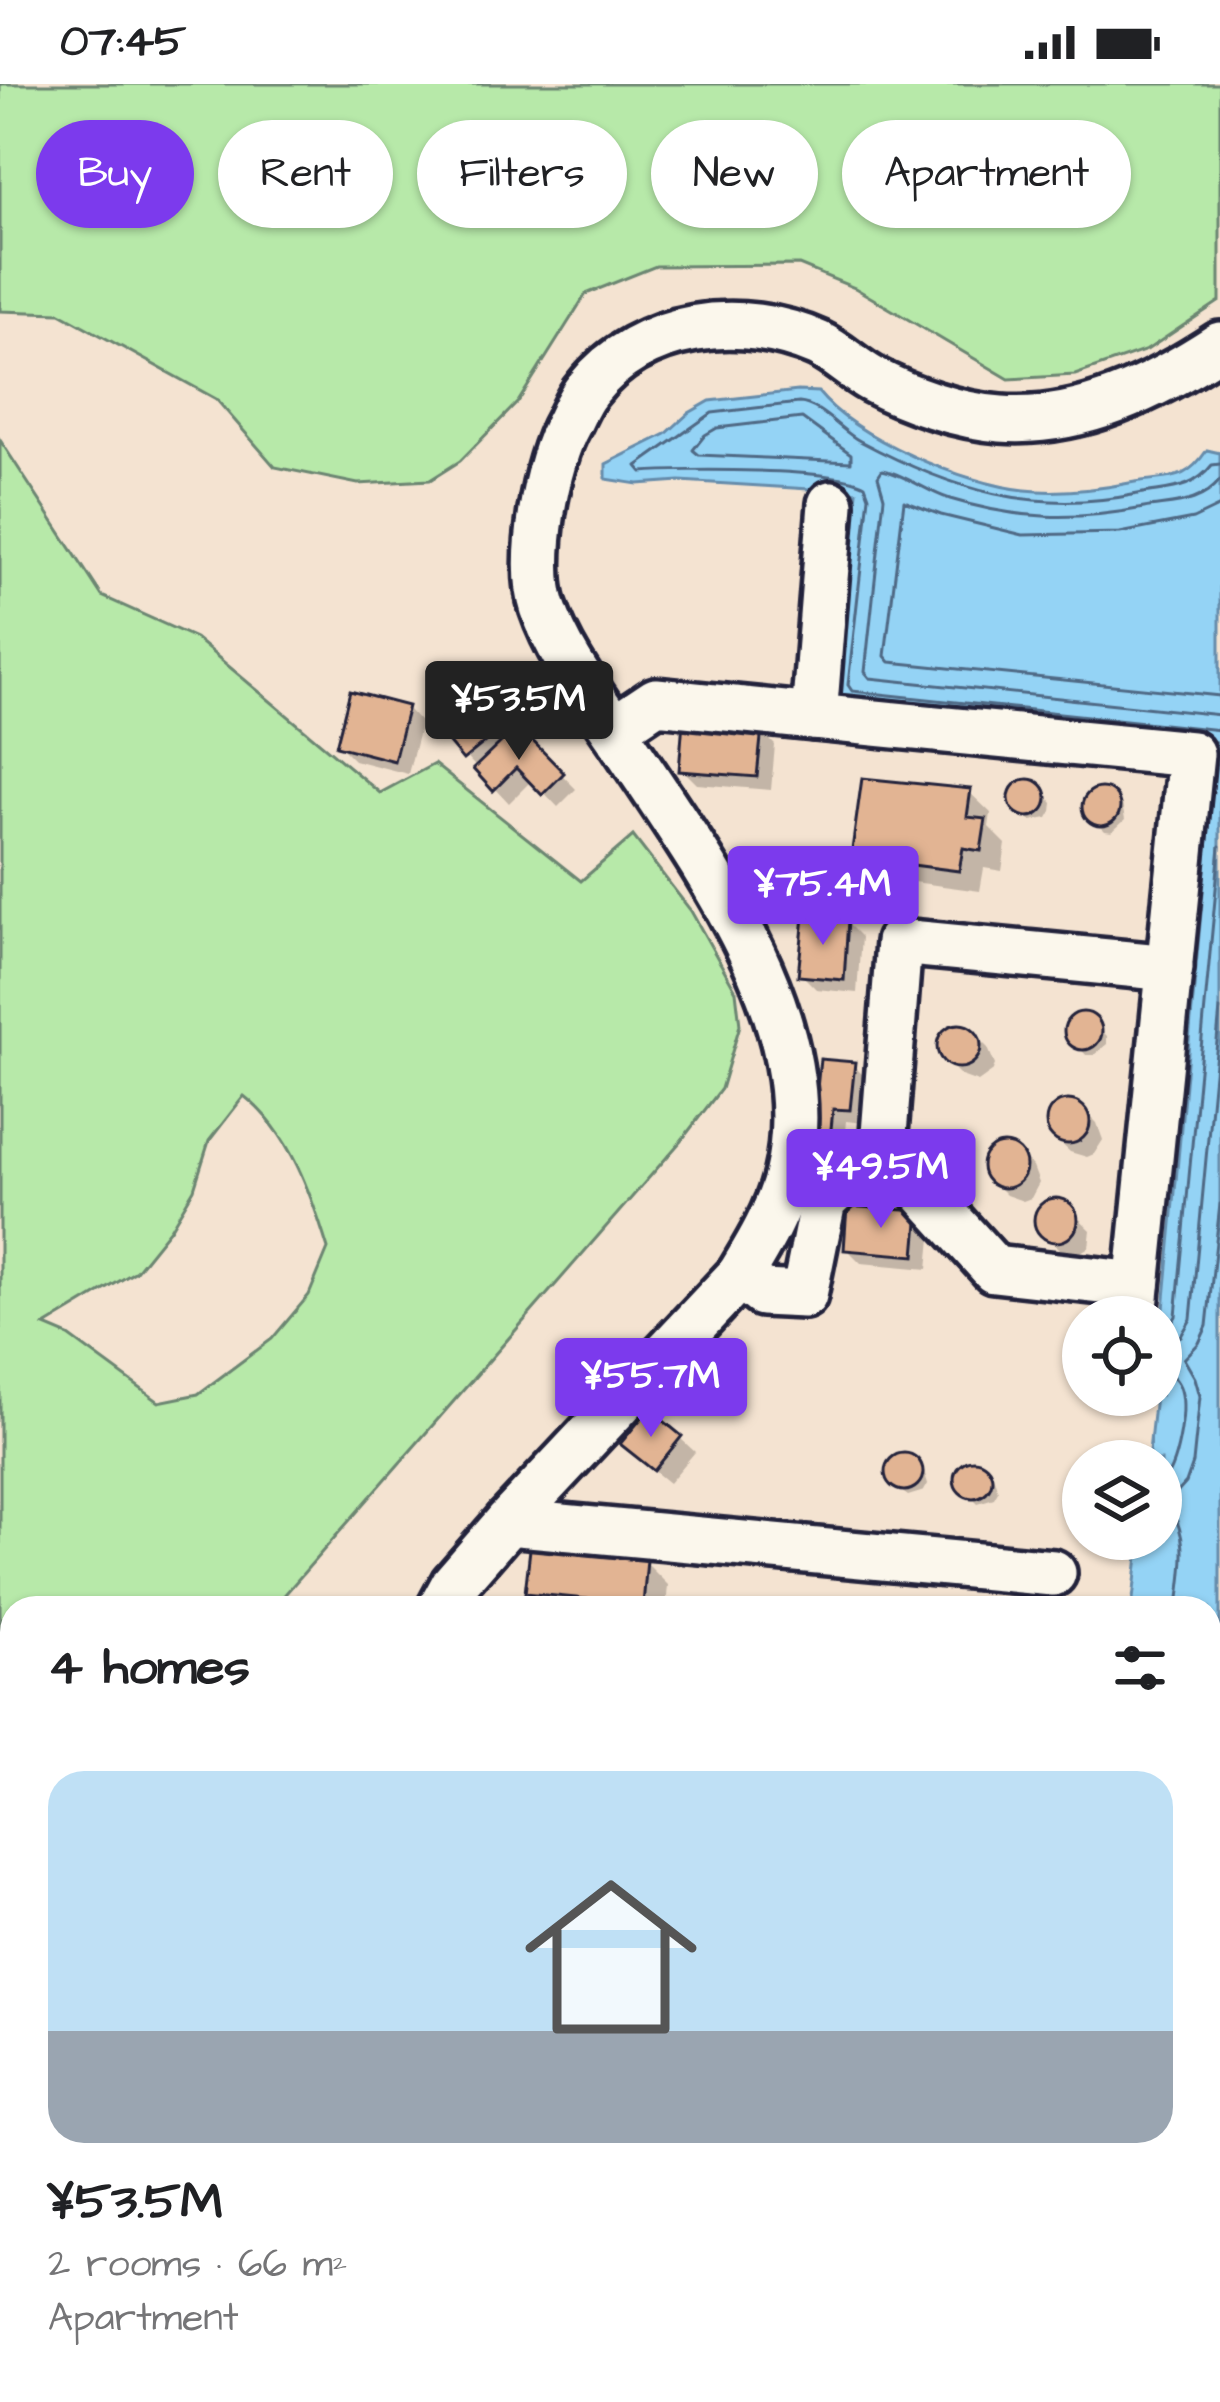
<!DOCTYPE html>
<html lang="en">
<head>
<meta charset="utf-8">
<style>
	body { margin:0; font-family:"Architects Daughter",sans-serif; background:#f6f6f6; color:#202124; height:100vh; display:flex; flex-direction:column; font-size:45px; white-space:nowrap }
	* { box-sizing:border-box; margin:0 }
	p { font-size:39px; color:#757577 }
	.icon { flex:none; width:66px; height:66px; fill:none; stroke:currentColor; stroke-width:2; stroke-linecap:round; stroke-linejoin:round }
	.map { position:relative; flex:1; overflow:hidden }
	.drawer { position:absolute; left:0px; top:1512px; width:1221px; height:807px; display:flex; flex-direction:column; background:#fff; border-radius:36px 36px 0 0; box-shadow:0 3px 9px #0004 }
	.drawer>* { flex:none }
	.hud { position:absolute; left:36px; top:36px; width:1149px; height:108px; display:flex; gap:24px }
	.controls { position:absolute; left:1062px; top:1212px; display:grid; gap:24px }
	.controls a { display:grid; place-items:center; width:120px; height:120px; border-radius:50%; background:#fff; box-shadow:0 3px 9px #0004; font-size:60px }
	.price { position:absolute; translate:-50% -102px; padding:0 27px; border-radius:12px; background:#7c3aed; color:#fff; font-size:39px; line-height:78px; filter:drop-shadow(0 3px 6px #0008) }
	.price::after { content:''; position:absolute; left:50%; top:72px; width:36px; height:27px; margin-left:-18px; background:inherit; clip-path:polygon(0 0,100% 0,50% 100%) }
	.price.on { background:#222; color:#fff }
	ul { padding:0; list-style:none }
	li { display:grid; align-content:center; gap:24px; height:636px; padding:0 48px }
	li span { display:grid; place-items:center; height:372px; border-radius:36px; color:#555 }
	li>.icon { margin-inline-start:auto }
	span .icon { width:216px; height:216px; fill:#fffc; stroke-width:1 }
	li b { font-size:51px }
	h2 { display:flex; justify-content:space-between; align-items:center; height:144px; padding:0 48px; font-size:51px }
	.chip { padding:0 42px; border-radius:54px; background:#fff; box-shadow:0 3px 9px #0004; font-size:42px; line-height:108px }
	.chip.on { background:#7c3aed; color:#fff }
	.status { display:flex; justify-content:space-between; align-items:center; height:84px; padding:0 60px; background:#fff; direction:ltr }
	.status svg { height:33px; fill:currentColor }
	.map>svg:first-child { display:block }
	.green { fill:#b7e9a9; stroke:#6c8672; stroke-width:3; fill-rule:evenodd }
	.water { fill:#94d3f5; stroke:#668cab; stroke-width:3 }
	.shadow { fill:#0003 }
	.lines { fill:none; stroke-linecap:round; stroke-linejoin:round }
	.shore { stroke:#506985; stroke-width:3 }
	.building { fill:#e2b493; stroke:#22223b; stroke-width:3 }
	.minor-casing { stroke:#22223b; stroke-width:54 }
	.minor { stroke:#fbf7ec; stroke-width:45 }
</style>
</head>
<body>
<div class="status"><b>07:45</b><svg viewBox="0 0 49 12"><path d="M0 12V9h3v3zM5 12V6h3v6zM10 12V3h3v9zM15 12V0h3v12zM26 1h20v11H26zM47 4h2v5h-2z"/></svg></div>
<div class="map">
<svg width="1220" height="2318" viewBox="0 0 1220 2318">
	<rect width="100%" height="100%" fill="#f4e3d1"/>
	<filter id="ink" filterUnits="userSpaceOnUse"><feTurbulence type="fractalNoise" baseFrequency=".00833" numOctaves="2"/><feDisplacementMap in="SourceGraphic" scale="24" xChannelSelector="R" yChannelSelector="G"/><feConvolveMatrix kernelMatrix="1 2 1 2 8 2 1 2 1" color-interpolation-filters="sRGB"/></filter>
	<g filter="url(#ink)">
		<!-- green -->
		<g class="green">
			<polygon points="0,0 1220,0 1220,217 1147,266 1075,291 1009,295 855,204 799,181 656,182 586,210 518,318 460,377 430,396 358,400 275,383 216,315 60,229 0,227"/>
			<path d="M0,356l102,156 93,42 185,155 54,-29 147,117 52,-45 58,75 45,80 4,34 -19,64 -40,52 -408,467h-261v636l-12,4zM244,1012c47,37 67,98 84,153l-19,46 -37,44 -74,55 -39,8 -90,-66 -24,-10 91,-55 34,-42 24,-40 15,-48z"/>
		</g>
		<!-- water -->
		<g class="water">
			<path d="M798,307l20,1c38,47 147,92 207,98 36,4 75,-1 110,-8 35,-6 50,1 72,-32l13,3v1627l-11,-1v-471h-77l8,-69h21v-78h-13l7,-66h6v-54l56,-599 -383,-41 23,-209 -177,-11 -42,3 -32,-5v-15l60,-30 23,-21 21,-12z"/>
			<polygon points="1209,2039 1220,2042 1220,2318 1004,2318 1011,2307 1209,2307"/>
		</g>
		<!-- shadow -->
		<g class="shadow">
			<polygon points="489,621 514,650 518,646 576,705 558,723 532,696 509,719 436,640"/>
			<polygon points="407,624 421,639 408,690 354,676 339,661"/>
			<polygon points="760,646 775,661 771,706 697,700 682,685"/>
			<polygon points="1034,698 1053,719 1052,727 1048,734 1031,737 1012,716 1013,708 1017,701"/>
			<polygon points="969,708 991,729 989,743 1006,760 1002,787 984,784 980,807 876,793 854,772"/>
			<polygon points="1107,708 1122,720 1125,736 1112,748 1105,747 1085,726 1090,711"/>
			<polygon points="847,839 861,853 857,909 816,905 802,891"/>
			<polygon points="1088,932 1107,952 1107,960 1094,971 1086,971 1067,950 1072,935"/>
			<polygon points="956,943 973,949 988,964 995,981 992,988 978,998 961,992 946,977 940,960 942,952"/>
			<polygon points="853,981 868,996 864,1039 846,1037 842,1077 829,1076 814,1062"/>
			<polygon points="1065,1019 1082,1024 1097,1039 1103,1056 1094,1070 1087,1073 1070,1068 1054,1053 1048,1036 1057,1022"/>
			<polygon points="1001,1062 1018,1068 1033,1083 1039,1099 1031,1114 1023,1117 1006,1111 991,1096 984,1079 987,1071"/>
			<polygon points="1054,1117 1062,1118 1091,1146 1089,1163 1074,1172 1066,1171 1038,1143 1040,1126"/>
			<polygon points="917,1130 932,1144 928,1185 861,1179 847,1165"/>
			<polygon points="680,1354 695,1368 669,1399 638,1374"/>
			<polygon points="899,1372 915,1376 923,1383 928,1400 924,1407 908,1412 893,1401 888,1384"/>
			<polygon points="969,1379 977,1379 993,1391 998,1407 994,1414 978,1419 958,1399 957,1392"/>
			<polygon points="646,1479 668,1501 666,1524 544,1524 528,1508"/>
		</g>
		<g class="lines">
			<!-- shore -->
			<g class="shore">
				<polygon points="802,334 851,370 851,378 699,371 693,366 705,351 717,344"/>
				<path d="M1220,380l-8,1c-20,26 -44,23 -74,29 -104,21 -186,-4 -278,-53 -19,-10 -40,-37 -61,-38l-87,10 -75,53 5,6c39,-3 194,-4 223,13l4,11 -21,189 4,6 368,39"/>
				<path d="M1220,396c-19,25 -47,23 -76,28 -70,13 -125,12 -194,-9 -23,-7 -45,-25 -68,-29l-4,6 6,21 -19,175 5,6 350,37"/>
				<polyline points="1220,422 1193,435 1120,449 1023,451 941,431 904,417 885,572 890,578 1220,612"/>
				<polyline points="1161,1245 1171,1241 1176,1232 1220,762"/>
				<polyline points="1161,1260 1181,1252 1191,1235 1220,925"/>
				<path d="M1161,1285c10,5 17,10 20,21 6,21 -4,80 -20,94"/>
				<path d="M1178,1524c4,-42 13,-67 -10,-105l18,-20 7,-20 7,-67 -5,-18 -11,-19 15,-16 8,-17 13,-122"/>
			</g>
		</g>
		<!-- building -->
		<g class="building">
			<polygon points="475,603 507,640 463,676 432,639"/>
			<polygon points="350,607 408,622 394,677 336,662"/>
			<polygon points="683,637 762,644 757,693 679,687"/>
			<polygon points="518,642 564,689 542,711 516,684 493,707 473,685"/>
			<polygon points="862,694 971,705 967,733 986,735 981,767 963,764 959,787 851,773"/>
			<circle cx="1028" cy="714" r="19"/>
			<circle cx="1101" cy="723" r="19"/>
			<polygon points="804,832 848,836 844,896 798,892"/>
			<circle cx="1083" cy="947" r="19"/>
			<circle cx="959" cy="962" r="22"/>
			<polygon points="820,975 855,978 850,1026 833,1025 829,1065 811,1063"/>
			<circle cx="1068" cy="1038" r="22"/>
			<circle cx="1004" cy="1082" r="22"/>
			<circle cx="1056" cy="1136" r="22"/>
			<polygon points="847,1122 919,1127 915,1172 844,1166"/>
			<polygon points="649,1325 682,1352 654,1387 620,1360"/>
			<circle cx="904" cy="1388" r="19"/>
			<circle cx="973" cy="1395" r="19"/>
			<polygon points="530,1465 647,1476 643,1521 620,1518 620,1524 586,1524 587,1515 525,1509"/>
		</g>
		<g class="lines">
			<!-- minor casing -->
			<g class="minor-casing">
				<g id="minor">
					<polyline points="831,420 814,633 1191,670 1134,1233"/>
					<polyline points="614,645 656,617 814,633"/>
					<polyline points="883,1063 994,1185 1137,1201"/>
					<polyline points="740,1191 762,1209 804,1211 823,1117 883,1063 899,858 1170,884"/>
					<polyline points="508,1438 1053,1489"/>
					<path d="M441,1524l13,-24 54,-62 232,-247c19,-31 38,-63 47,-98 38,-156 -86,-315 -166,-437 -28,-42 -62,-85 -78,-133 -15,-45 3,-145 26,-185 5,-10 10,-23 18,-32 54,-69 155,-80 231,-46 19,9 35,25 53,35 37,20 88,37 130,40 80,6 155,-32 219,-74"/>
					<polyline points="0,2239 12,2244"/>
					<polyline points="186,2307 217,2318"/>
					<polyline points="872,2318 875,2307"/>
				</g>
			</g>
			<!-- minor -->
			<use href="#minor" class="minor"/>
		</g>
	</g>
</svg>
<div class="controls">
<a><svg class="icon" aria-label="locate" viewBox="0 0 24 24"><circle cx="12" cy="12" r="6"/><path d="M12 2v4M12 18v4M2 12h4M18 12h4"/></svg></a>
<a><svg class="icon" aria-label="layers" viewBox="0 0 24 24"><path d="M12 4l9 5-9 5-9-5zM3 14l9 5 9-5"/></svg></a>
</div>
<b class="price on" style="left:519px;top:679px">¥53.5M</b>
<b class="price" style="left:823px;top:864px">¥75.4M</b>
<b class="price" style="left:881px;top:1147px">¥49.5M</b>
<b class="price" style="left:651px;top:1356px">¥55.7M</b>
<div class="hud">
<a class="chip on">Buy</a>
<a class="chip">Rent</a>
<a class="chip">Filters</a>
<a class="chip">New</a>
<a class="chip">Apartment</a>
</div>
<section class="drawer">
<h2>4 homes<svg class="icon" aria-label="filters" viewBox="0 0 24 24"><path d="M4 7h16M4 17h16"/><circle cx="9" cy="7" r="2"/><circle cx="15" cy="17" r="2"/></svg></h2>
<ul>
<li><span style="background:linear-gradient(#bfe0f5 70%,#9aa5b1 0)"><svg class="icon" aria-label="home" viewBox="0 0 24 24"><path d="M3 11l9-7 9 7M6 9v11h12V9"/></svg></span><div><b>¥53.5M</b><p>2 rooms · 66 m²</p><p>Apartment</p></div></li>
</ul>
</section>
</div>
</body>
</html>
